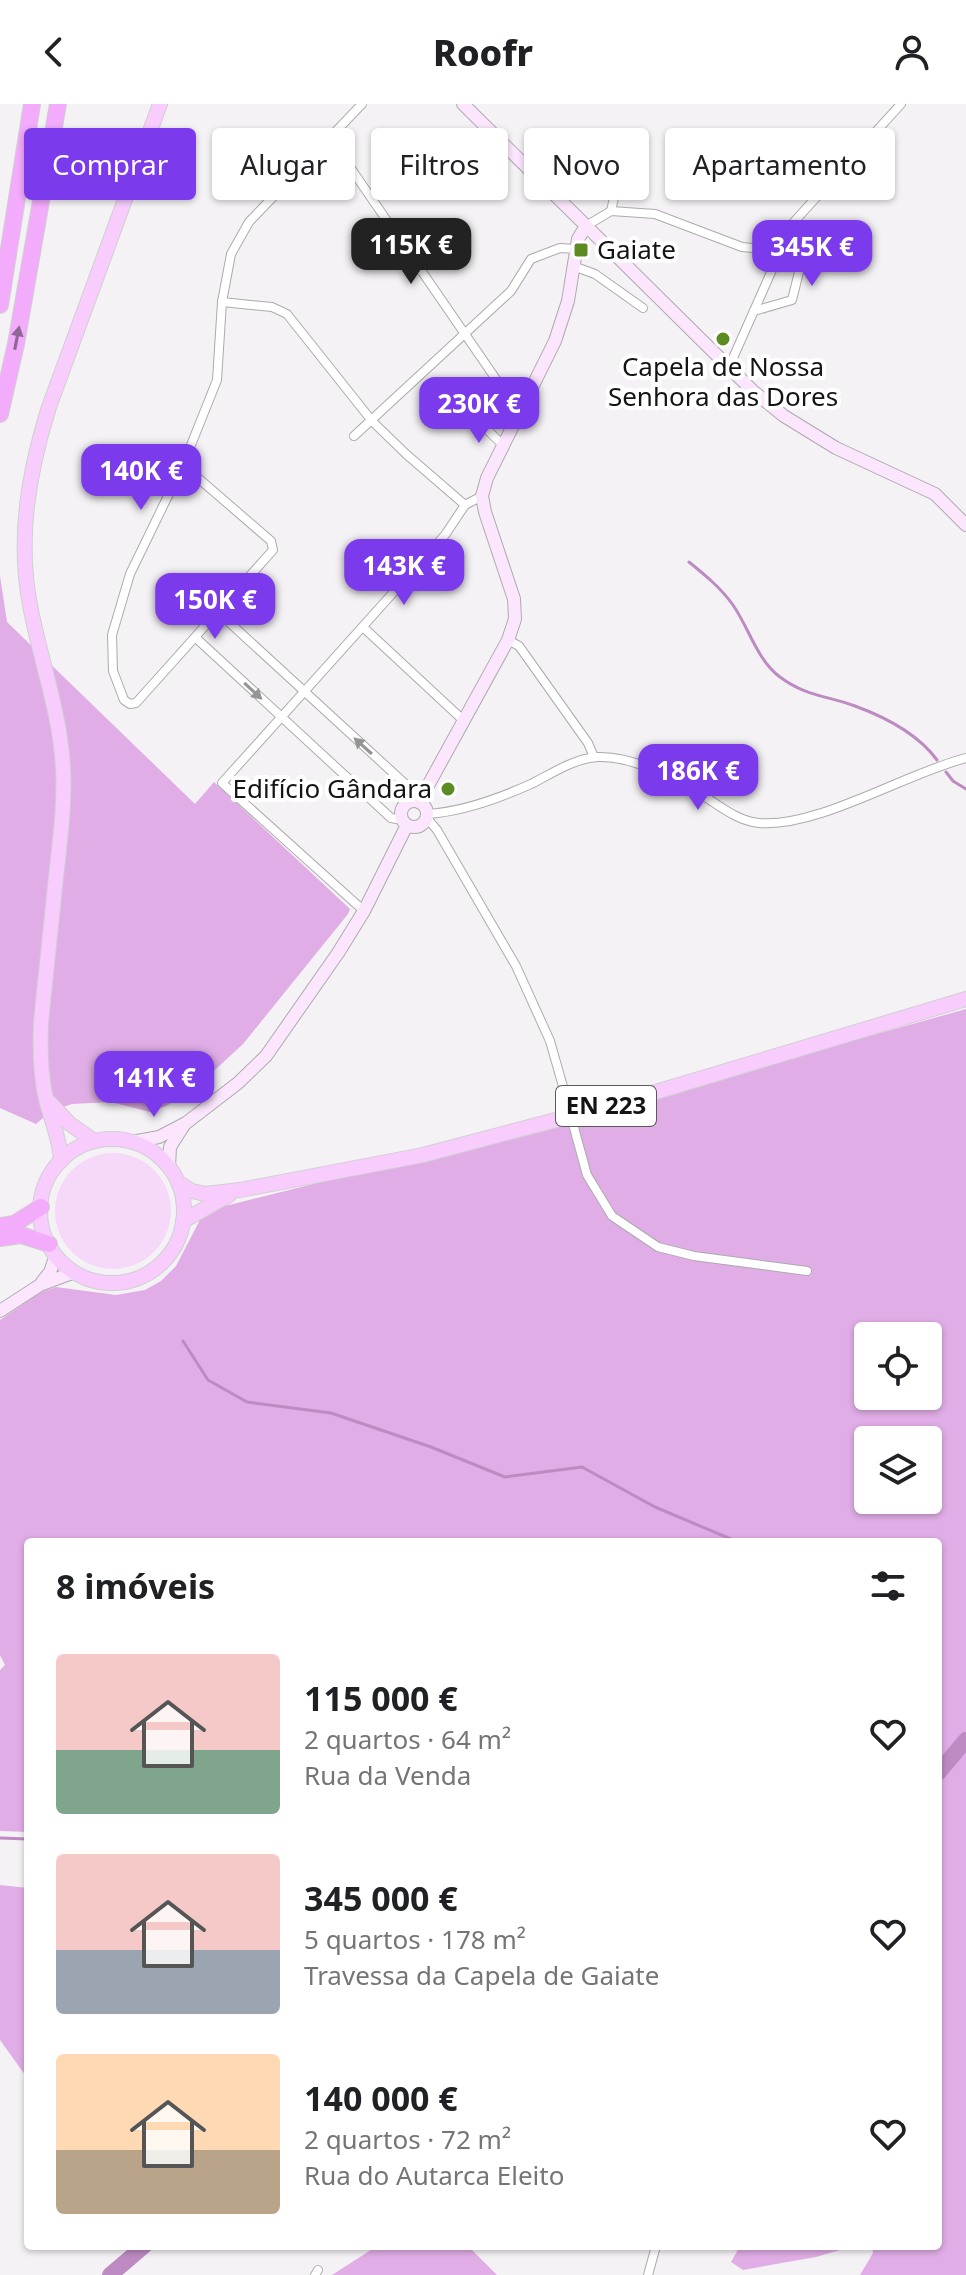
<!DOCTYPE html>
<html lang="pt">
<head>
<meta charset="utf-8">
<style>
	body { margin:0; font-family:"Noto Sans",sans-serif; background:#f6f6f6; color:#202124; height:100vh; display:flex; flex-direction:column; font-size:30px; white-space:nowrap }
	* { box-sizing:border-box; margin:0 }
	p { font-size:26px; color:#757577 }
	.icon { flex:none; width:44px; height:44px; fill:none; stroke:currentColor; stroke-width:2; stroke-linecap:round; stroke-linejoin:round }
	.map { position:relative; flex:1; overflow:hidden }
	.sheet { position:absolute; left:24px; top:1434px; width:918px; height:712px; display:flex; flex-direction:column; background:#fff; border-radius:8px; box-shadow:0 2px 6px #0004 }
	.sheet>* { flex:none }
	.guide { position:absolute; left:24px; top:24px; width:918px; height:72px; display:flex; gap:16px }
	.fabs { position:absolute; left:854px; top:1218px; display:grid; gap:16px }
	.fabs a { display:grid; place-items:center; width:88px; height:88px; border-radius:8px; background:#fff; box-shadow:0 2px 6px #0004; font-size:40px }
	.price { position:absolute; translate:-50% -68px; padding:0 18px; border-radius:16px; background:#7c3aed; color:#fff; font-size:26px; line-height:52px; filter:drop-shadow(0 2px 4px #0008) }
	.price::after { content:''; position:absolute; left:50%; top:48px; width:24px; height:18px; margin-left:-12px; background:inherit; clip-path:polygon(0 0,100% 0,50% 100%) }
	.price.current { background:#222; color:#fff }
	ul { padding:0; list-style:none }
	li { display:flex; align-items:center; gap:24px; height:200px; padding:0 32px }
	li span { display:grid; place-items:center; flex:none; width:224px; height:160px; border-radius:8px; color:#555 }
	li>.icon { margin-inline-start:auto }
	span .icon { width:96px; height:96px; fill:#fffc; stroke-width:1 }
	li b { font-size:34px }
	h2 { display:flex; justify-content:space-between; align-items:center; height:96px; padding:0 32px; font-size:34px }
	.tag { padding:0 28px; border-radius:8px; background:#fff; box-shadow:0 2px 6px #0004; font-size:28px; line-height:72px }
	.tag.current { background:#7c3aed; color:#fff }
	header { display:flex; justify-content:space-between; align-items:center; height:104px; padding:0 32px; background:#fff; font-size:36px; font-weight:800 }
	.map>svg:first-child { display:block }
	.green { fill:#f6d9f9 }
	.forest { fill:#e0ade6; fill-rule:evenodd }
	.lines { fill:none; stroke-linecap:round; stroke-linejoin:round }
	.stream { stroke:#bd8bc2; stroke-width:3 }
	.river { stroke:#bd8bc2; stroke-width:16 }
	.street-casing { stroke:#adaaad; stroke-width:10 }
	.secondary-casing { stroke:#adaaad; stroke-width:14 }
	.primary-casing { stroke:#d0d0d0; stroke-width:16 }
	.highway-casing { stroke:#d0d0d0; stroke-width:18 }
	.street { stroke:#fff; stroke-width:8 }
	.secondary { stroke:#fbe6fe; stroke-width:12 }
	.primary { stroke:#f8cdfd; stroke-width:14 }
	.highway { stroke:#f3abfb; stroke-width:16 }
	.street-bridge-casing { stroke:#adaaad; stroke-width:10; stroke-linecap:butt }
	.street-bridge { stroke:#fff; stroke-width:8 }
	.oneway { fill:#8f6794 }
	.oneway2 { fill:#969596 }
	.poi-dot { fill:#5c8c21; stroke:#fff; stroke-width:3 }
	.labels { text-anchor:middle; stroke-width:8; stroke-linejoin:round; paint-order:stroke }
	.shield { fill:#fff; stroke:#5b5a5b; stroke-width:2 }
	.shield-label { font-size:24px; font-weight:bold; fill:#151415 }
	.poi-label { font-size:26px; fill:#151415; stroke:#fff; text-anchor:start }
</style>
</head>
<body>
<header><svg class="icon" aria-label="back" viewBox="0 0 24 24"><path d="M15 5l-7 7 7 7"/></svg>Roofr<svg class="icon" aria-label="person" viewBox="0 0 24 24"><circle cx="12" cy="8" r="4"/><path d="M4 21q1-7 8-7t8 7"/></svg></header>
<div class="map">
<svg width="966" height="2171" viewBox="0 0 966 2171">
	<rect width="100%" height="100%" fill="#f5f2f5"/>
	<!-- green -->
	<circle class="green" cx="113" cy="1107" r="58"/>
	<!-- forest -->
	<g class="forest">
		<polygon points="0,472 7,518 195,700 214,678 350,805 348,810 243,940 217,964 168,1001 150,1008 111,998 72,1000 51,1007 36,1020 0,1004"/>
		<path d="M966,905v1266h-106l13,-22 -1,-7h66v-704h-910v290l-28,-1v-161l5,-5 -5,-10v-335l41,-28 15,-5 60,8 29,-5 16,-9 15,-15 26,-50 19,-9 345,-86zM868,1232h60v60h-60zM868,1336h60v60h-60z"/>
		<polygon points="0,1781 28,1784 28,1975 0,1936"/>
		<polygon points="377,2142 468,2142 497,2171 332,2171"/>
		<polygon points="740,2142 854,2142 816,2153 743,2166 731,2158"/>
	</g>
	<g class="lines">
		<!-- stream -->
		<g class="stream">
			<path d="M689,458c16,13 32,26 44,43 16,23 24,55 47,72 25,19 48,19 75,29 30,11 63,28 82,54"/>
			<polyline points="946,668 953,677 966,685"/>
			<polyline points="183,1237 208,1276 247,1298 331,1309 431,1343 505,1373 582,1363 655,1403 738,1438"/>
			<polyline points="0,1734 28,1735"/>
		</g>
		<!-- river -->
		<g class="river">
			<polyline points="938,1669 966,1636"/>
			<polyline points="110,2171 144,2142"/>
		</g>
		<!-- street casing -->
		<g class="street-casing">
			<g id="street">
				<polyline points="327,35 352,66 520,310"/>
				<polyline points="611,107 618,76 624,65"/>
				<polyline points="586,122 611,107 655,110 742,143 785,147 799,154 799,168 792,196 754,207"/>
				<polyline points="573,162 595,170 643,204"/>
				<polyline points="222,198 272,203 287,210 372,317 406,350 465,401"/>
				<polyline points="729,263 772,166 782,135 793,119 901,0"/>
				<polyline points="476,315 504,342"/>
				<polyline points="354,332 511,187 531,155 560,144 576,145"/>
				<polyline points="183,361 271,437 273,446 136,599 130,600 124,596 113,567 112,531 130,470 183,361 217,276 222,198 231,150 249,118 362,0"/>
				<polyline points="219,509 414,688 415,697"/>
				<polyline points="364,524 463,616"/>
				<polyline points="196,534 391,714 402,716"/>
				<polyline points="508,536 519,542 588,639 594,653"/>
				<path d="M427,710c34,-2 73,-16 104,-30 20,-10 44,-26 67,-27 39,-1 80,24 112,43 15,10 30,21 49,23 59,5 147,-50 207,-65"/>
				<polyline points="426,713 437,726 516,862 550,937 566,993"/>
				<polyline points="364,807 222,679 445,431 465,401 482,392"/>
				<polyline points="576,1031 587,1071 612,1112 658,1143 694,1152 807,1167"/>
				<polyline points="315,2171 318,2166"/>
				<polyline points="648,2171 656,2142"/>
			</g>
		</g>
		<!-- secondary casing -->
		<g class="secondary-casing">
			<g id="secondary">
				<polyline points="463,0 754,288 784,312 836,344 935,390 966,421"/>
				<circle cx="414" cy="710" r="13"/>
				<polyline points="419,698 508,536 515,515 514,495 485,408 482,392 487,374 555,237 568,197 578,135 586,122"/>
				<polyline points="132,1038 159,1033 186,1019 238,979 266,952 338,849 364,807 407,721"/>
				<polyline points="169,1063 170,1043 184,1021"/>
				<polyline points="42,1178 50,1168 56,1151"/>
				<polyline points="0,1207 40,1181 75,1168"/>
			</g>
		</g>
		<!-- primary casing -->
		<g class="primary-casing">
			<g id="primary">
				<polyline points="49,998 70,1020 94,1037"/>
				<circle cx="112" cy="1107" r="72"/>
				<path d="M61,1057c-1,-23 -10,-41 -15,-62 -6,-25 -6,-51 -5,-77 5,-48 10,-97 15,-145 4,-37 9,-73 7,-110 -3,-55 -23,-108 -33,-162 -13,-67 -1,-134 19,-198l111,-303"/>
				<polyline points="179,1079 192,1087 205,1090 240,1086 423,1051 609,1002 966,895"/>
				<polyline points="183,1117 229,1091"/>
			</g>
		</g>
		<!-- highway casing -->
		<g class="highway-casing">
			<g id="highway">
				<polyline points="0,201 32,0"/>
				<polyline points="0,310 16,240 58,0"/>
				<polyline points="0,1122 14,1120 41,1103"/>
				<polyline points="0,1134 21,1131 49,1140"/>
			</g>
		</g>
		<!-- street -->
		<use href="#street" class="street"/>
		<!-- secondary -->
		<use href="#secondary" class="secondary"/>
		<!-- primary -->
		<use href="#primary" class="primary"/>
		<!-- highway -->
		<use href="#highway" class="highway"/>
		<!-- street-bridge casing -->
		<g class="street-bridge-casing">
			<polyline id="street-bridge" points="566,993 576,1031"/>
		</g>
		<!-- street-bridge -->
		<use href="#street-bridge" class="street-bridge"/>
	</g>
	<!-- one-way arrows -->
	<defs><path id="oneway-solid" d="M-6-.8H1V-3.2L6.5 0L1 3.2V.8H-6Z" transform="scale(2)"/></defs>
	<use class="oneway" href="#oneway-solid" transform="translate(17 234) rotate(-79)"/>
	<g class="oneway2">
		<use href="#oneway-solid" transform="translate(253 587) rotate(43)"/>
		<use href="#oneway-solid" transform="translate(363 642) rotate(-138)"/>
	</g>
	<!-- markers -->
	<g class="poi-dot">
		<rect x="573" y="138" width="16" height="16" rx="4"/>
		<circle cx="723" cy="235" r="8"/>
		<circle cx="448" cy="685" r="8"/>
	</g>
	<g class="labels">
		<!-- shield labels -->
		<rect class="shield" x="556" y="982" width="100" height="40" rx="6"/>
		<g class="shield-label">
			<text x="606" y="1010">EN 223</text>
		</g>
		<!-- poi labels -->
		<g class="poi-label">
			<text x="597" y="155">Gaiate</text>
			<text x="723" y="272" text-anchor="middle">Capela de Nossa<tspan x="723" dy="30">Senhora das Dores</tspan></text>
			<text x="432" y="694" text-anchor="end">Edifício Gândara</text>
		</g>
	</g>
</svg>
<div class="fabs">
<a><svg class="icon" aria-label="locate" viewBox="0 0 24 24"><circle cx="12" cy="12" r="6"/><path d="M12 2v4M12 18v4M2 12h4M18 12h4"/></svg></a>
<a><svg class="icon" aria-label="layers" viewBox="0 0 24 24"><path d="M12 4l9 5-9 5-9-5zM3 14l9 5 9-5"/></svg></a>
</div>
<b class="price current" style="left:411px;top:182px">115K €</b>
<b class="price" style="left:812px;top:184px">345K €</b>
<b class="price" style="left:479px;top:341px">230K €</b>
<b class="price" style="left:141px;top:408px">140K €</b>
<b class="price" style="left:404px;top:503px">143K €</b>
<b class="price" style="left:215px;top:537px">150K €</b>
<b class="price" style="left:698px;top:708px">186K €</b>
<b class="price" style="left:154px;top:1015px">141K €</b>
<div class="guide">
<a class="tag current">Comprar</a>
<a class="tag">Alugar</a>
<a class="tag">Filtros</a>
<a class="tag">Novo</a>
<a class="tag">Apartamento</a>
</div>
<section class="sheet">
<h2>8 imóveis<svg class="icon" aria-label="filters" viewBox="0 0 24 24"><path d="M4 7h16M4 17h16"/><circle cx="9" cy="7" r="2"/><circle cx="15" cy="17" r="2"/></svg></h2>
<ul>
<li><span style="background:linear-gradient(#f6c9c9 60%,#7fa58c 0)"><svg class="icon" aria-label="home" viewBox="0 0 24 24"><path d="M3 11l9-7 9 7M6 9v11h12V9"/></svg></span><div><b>115 000 €</b><p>2 quartos · 64 m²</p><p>Rua da Venda</p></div><svg class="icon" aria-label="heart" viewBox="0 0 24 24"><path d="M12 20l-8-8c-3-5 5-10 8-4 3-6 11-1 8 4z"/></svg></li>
<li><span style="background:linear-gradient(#f6c9c9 60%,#9aa5b1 0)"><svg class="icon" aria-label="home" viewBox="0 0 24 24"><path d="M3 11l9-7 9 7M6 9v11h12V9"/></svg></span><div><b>345 000 €</b><p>5 quartos · 178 m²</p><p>Travessa da Capela de Gaiate</p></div><svg class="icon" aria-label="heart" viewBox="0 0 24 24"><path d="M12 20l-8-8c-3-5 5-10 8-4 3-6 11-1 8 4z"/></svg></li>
<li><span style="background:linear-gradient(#ffd9b3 60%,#b9a48a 0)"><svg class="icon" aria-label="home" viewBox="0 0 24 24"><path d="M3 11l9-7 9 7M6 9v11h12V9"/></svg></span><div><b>140 000 €</b><p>2 quartos · 72 m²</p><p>Rua do Autarca Eleito</p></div><svg class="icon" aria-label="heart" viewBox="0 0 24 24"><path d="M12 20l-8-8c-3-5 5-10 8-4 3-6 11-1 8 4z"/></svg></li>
</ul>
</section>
</div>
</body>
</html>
